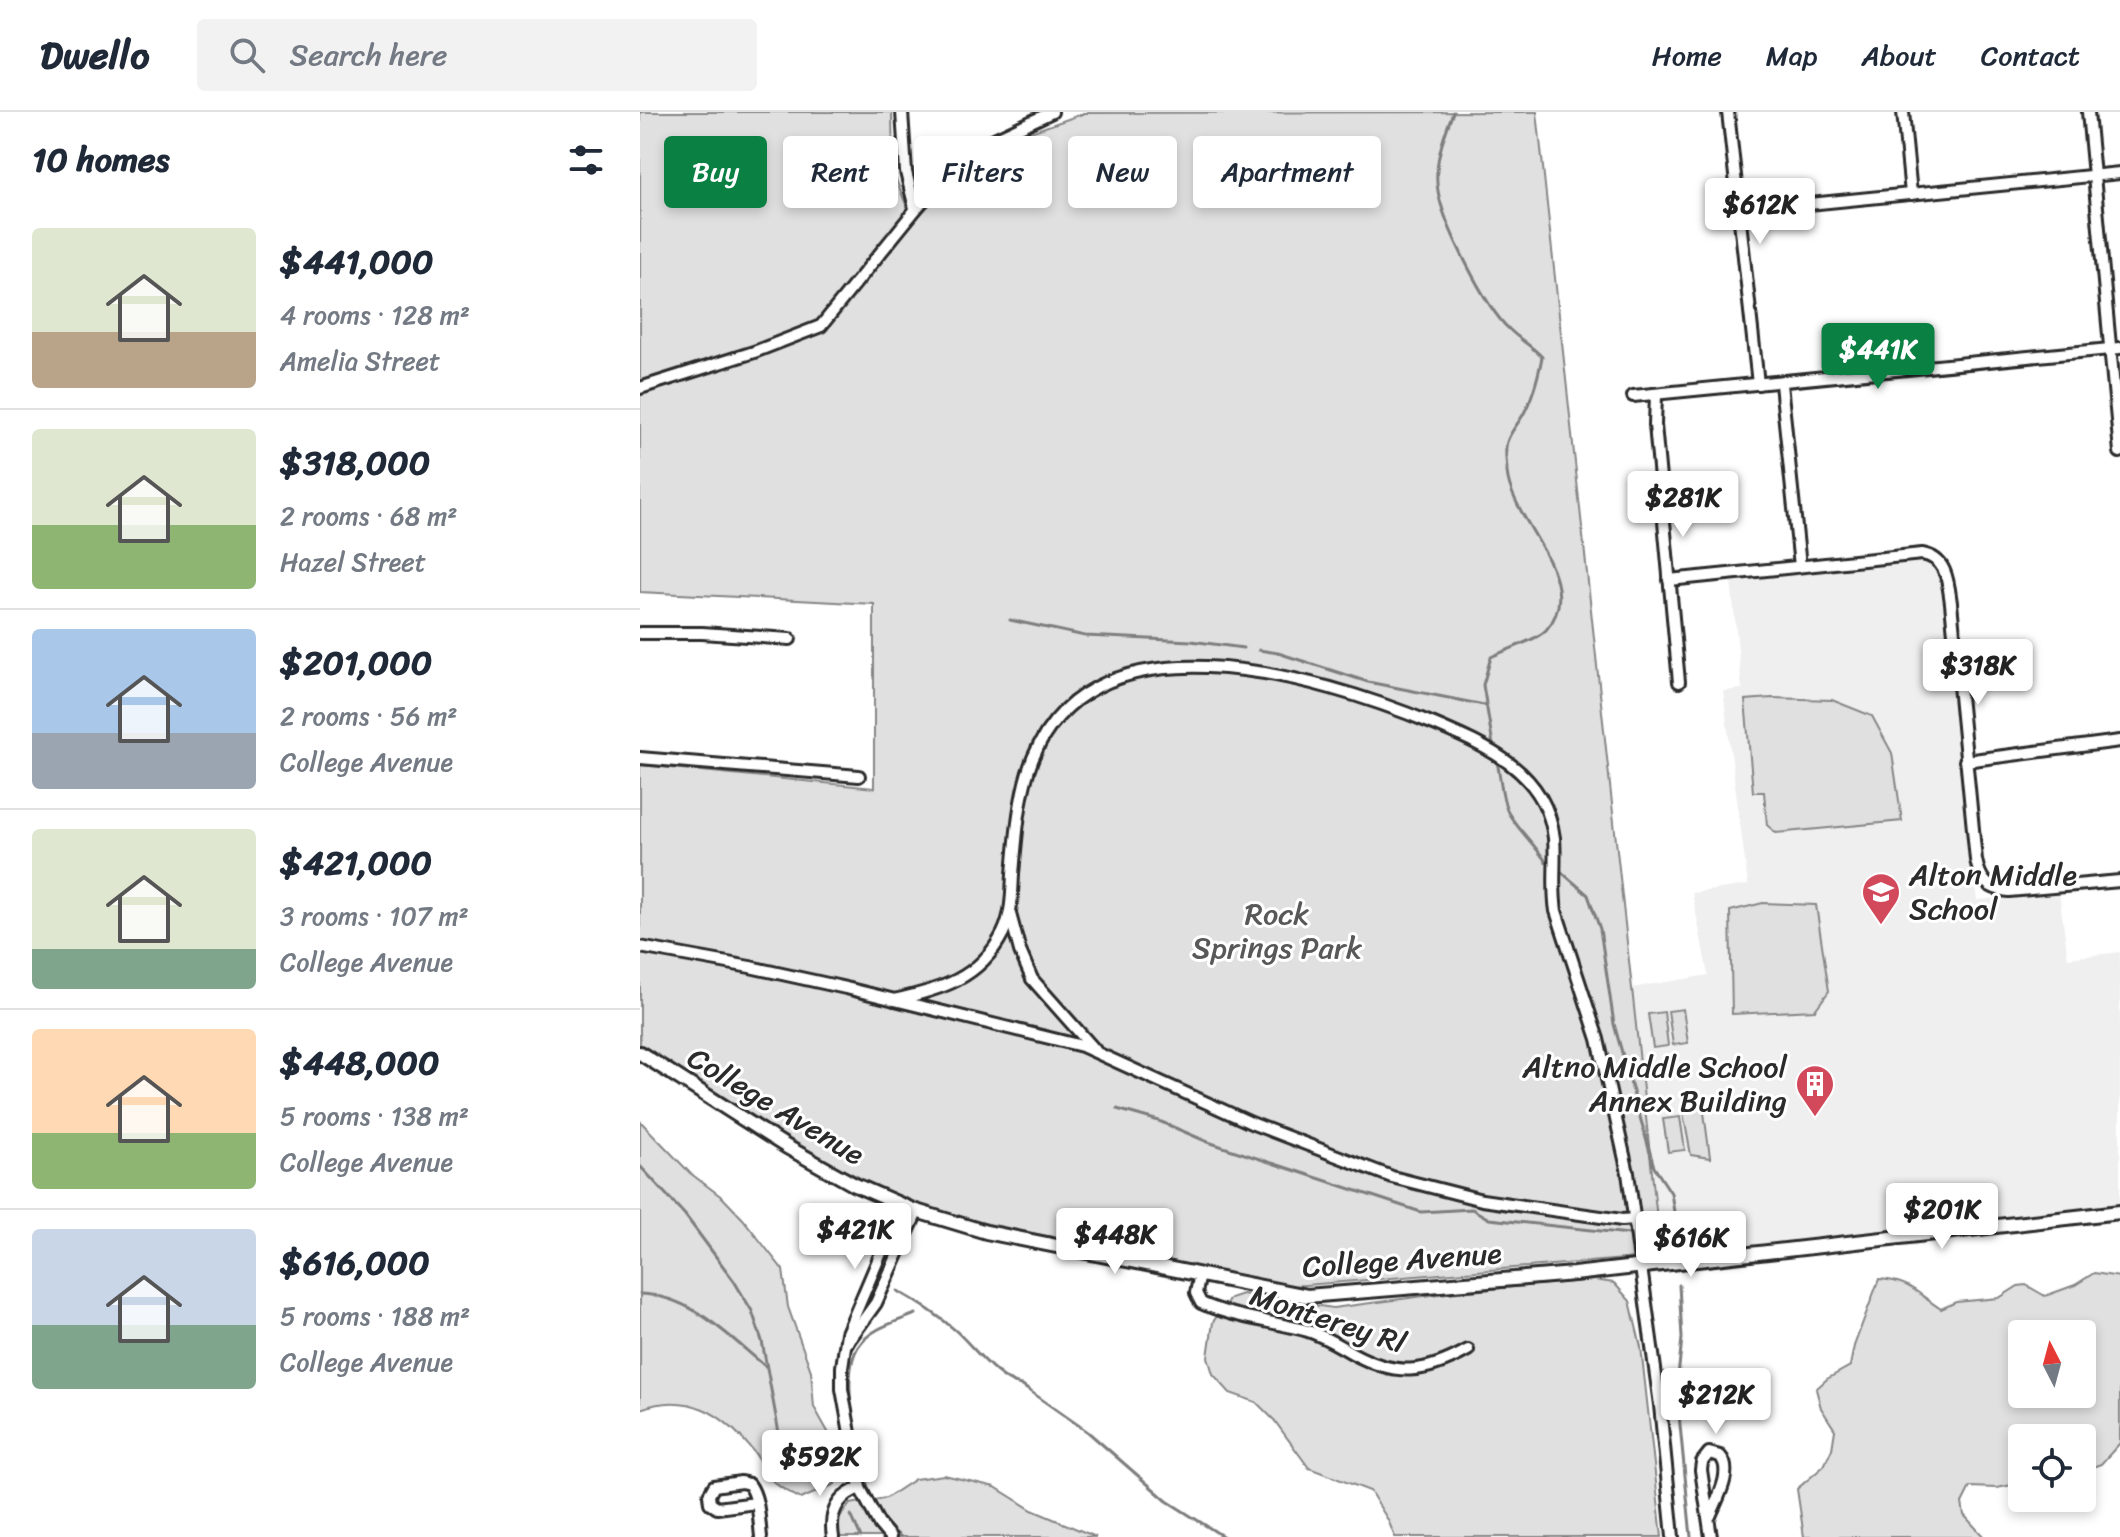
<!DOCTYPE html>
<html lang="en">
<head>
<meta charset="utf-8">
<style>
	body { margin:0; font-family:Sriracha,sans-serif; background:#f2f2f3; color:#1f2937; height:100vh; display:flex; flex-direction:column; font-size:30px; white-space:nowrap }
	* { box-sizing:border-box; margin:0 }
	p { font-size:26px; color:#747a83 }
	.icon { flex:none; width:44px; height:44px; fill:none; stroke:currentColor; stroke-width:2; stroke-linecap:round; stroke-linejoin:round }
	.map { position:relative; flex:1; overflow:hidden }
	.side { display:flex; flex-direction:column; background:#fff; width:640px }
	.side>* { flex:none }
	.banner { position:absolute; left:24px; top:24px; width:760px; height:72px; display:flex; gap:16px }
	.needle { width:52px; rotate:354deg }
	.controls { position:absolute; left:1368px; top:1208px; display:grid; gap:16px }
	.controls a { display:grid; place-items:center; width:88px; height:88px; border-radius:8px; background:#fff; box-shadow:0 4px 12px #0003; font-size:40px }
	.price { position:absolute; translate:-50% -68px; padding:0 18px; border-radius:8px; background:#fff; color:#222; font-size:26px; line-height:52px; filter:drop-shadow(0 2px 4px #0008) }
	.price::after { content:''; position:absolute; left:50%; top:48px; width:24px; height:18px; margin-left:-12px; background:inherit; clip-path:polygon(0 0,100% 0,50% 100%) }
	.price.current { background:#0b8043; color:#fff }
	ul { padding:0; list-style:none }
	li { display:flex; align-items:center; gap:24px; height:200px; padding:0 32px }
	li+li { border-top:2px solid #e0e1e3 }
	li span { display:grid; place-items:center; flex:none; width:224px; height:160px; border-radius:8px; color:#555 }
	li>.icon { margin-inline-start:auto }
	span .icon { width:96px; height:96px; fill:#fffc; stroke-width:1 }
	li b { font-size:34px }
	h2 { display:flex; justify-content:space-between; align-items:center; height:96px; padding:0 32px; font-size:34px }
	.pill { padding:0 28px; border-radius:8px; background:#fff; box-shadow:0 4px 12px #0003; font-size:28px; line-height:72px }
	.pill.current { background:#0b8043; color:#fff }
	header { display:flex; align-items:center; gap:48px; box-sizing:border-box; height:112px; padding:0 40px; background:#fff; border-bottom:2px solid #e0e1e3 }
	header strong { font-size:38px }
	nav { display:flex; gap:44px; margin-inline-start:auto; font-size:28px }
	.search { width:560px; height:72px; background:#f2f2f3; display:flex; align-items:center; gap:20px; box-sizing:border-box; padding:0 28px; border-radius:8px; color:#747a83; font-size:30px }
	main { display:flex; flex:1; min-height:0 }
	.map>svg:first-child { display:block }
	.built { fill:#efefef }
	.green { fill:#e0e0e0; stroke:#868686; stroke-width:2; fill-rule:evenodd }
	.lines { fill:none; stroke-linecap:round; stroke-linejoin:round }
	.stream { stroke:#7e7e7e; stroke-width:3 }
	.minor-casing { stroke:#2b2b2b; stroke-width:16 }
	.major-casing { stroke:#2b2b2b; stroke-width:18 }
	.minor { stroke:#fff; stroke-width:10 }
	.major { stroke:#fff; stroke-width:12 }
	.labels { text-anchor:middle; stroke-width:6; stroke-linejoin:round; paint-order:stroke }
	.poi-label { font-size:30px; fill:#2b2b2b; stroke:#fff; text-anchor:start }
	.park-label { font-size:30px; fill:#585858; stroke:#fff }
	.street-label { font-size:30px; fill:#2b2b2b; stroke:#fff }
</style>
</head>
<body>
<header>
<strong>Dwello</strong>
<div class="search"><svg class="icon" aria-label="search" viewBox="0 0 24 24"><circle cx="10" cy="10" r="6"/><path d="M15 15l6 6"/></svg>Search here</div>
<nav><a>Home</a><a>Map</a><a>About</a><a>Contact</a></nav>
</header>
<main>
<section class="side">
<h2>10 homes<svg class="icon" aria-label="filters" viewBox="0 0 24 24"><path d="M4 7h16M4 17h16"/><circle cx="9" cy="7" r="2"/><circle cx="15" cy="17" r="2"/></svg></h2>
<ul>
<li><span style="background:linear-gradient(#dfe7d0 65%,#b9a48a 0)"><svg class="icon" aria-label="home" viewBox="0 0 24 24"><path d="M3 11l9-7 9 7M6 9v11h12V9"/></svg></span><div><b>$441,000</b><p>4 rooms · 128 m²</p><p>Amelia Street</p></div></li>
<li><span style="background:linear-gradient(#dfe7d0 60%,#8fb573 0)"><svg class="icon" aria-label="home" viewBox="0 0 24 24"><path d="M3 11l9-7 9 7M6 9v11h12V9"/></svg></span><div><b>$318,000</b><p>2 rooms · 68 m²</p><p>Hazel Street</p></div></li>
<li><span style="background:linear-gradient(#a9c7e8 65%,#9aa5b1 0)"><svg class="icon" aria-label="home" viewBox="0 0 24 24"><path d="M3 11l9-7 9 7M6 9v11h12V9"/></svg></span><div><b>$201,000</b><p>2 rooms · 56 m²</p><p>College Avenue</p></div></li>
<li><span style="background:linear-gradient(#dfe7d0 75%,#7fa58c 0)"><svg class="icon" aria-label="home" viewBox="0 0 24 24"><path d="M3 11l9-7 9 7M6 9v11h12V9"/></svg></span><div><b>$421,000</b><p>3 rooms · 107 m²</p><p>College Avenue</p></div></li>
<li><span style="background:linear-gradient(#ffd9b3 65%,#8fb573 0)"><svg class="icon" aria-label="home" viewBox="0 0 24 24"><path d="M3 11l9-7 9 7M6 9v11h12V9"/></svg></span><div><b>$448,000</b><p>5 rooms · 138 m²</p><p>College Avenue</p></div></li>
<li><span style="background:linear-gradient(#c9d6e8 60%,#7fa58c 0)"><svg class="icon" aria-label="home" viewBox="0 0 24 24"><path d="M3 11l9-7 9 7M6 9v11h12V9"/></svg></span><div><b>$616,000</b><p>5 rooms · 188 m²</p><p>College Avenue</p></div></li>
</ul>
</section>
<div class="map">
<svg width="1480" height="1425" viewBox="0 0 1480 1425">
	<rect width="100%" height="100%" fill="#fff"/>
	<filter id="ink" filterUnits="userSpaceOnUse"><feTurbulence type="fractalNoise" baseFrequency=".0125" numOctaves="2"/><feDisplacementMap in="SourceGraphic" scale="16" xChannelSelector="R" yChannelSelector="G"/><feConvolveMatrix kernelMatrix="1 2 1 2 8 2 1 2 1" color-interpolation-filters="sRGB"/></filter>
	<g filter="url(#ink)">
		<!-- built -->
		<polygon class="built" points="1271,449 1290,452 1297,458 1302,468 1337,788 1419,781 1428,846 1480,840 1480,1091 1021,1144 991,876 1068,863 1052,781 1108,773 1083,579 1102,577 1091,469"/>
		<!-- green -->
		<g class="green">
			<polygon points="0,0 252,0 253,60 273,110 333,48 385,22 445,1 897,0 1021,1144 653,1174 324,1107 267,1089 206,1059 95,996 0,933 0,653 234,676 234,492 0,480"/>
			<polygon points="1132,586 1192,588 1232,604 1252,641 1262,709 1136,721 1127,713 1124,680 1113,680 1105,588"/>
			<polygon points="1123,791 1176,793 1189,879 1175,898 1092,902 1090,799"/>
			<polygon points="1043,897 1048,931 1033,933 1028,899"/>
			<polygon points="1024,900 1028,934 1013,936 1008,902"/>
			<polygon points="1063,993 1070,1045 1070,1046 1051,1043 1042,995"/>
			<polygon points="1040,1005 1045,1038 1028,1040 1023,1007"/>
			<path d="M0,1009l50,52 33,25 20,21 40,51 5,37 23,64 3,36 23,41 -2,36 -34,15c-9,-5 -20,-10 -27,-17 -9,-7 -13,-22 -21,-31 -30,-38 -65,-60 -113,-42z"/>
			<path d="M1454,1161l26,4v166l-19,21 -19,7v-33h-60v45l-25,5 -27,-1 -8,16 2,12 20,22h-180l-7,-48 27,-23 8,-17 3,-19 -14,-22 -5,-19 11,-10 23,-13 4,-20 25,-67c32,2 37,14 62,30l15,-7 43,-4 19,-12 8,-1 19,11 30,-11zM1382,1222h60v60h-60z"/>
			<polygon points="954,1168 974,1171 990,1189 1001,1235 1022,1425 755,1425 748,1408 730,1379 669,1356 634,1308 616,1290 590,1281 573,1262 568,1245 573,1210 590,1186 602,1182 693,1196 807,1181"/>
			<polygon points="304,1363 355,1375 392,1398 456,1425 198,1425 197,1409 210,1392 246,1386 275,1367"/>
		</g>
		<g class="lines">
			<!-- stream -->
			<g class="stream">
				<path d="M813,0c-9,24 -20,52 -15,79 5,32 47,116 71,138 11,11 22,16 33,28 -4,21 -9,40 -19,58 -5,9 -13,17 -16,27 -3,8 0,22 0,30 4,49 82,110 39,158 -9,10 -41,20 -55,27l-8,28 11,66"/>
				<polyline points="370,508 445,524 551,529 603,536"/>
				<polyline points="619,538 638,541 728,570 844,593"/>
				<path d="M856,646c5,17 4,35 11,52 6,15 29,35 39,52"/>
				<polyline points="918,757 948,783 960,817 974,912 1014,1055 1031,1081 1035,1106"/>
				<polyline points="477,997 519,1009 568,1030 781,1100 832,1097 849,1107 989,1122"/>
				<polyline points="0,1054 45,1103 94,1169 112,1199 122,1229 141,1332 189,1373"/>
				<polyline points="1006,1123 1036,1125"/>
				<polyline points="1039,1173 1042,1226 1038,1265 1039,1303 1051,1425"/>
				<path d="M258,1179c20,11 40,24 57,39 17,15 44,52 66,55l67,47 79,69 57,36"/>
				<path d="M0,1182c52,2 87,41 125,72"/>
				<polyline points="211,1403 221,1425"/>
				<path d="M261,1425c-11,-8 -21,-20 -27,-33 -14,-34 -36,-125 -16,-157 12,-19 38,-25 58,-33"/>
			</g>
			<!-- minor casing -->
			<g class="minor-casing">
				<g id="minor">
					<polyline points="262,0 266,60 275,96"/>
					<polyline points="1088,0 1118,272"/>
					<polyline points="1263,0 1271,82"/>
					<polyline points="1448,0 1480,340"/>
					<polyline points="1099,99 1480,61"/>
					<polyline points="1141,272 1160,454"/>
					<polyline points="0,276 114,240 181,214 306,60 350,29 412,0"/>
					<polyline points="1016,282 1015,313 1039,570"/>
					<polyline points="993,284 1480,236"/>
					<path d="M1029,468l253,-26c25,4 26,28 29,49l25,257c4,20 11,29 33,31l111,-10"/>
					<polyline points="0,521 62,521 150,527"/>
					<polyline points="0,646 219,664"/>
					<polyline points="1325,649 1480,629"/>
					<polyline points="370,802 380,839 392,867 455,938"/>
					<polyline points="0,835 110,855 206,876 442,934 611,1011 752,1065 842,1088 982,1108 995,1107"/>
					<path d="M254,888c45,-10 86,-21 109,-67 9,-18 9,-39 10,-59 3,-33 5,-69 15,-102 53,-168 290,-96 406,-48 54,23 112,48 120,114 2,25 -2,48 2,73l42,128 30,134 32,232 13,132"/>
					<path d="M560,1162l-4,19 5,10c33,15 72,18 107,28 16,5 30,14 44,22 44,24 73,21 116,-3"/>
					<polyline points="207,1231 236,1191 277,1100"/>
					<path d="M116,1391l-39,5 -7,-5 -1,-8 5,-9 27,-4 8,2c10,13 10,36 12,53"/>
					<path d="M1070,1404c7,-17 24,-45 10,-60l-11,-3 -7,9 -1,8 10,67"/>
					<path d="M193,1425c-4,-24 4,-41 27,-49"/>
					<polyline points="250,1425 239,1412 220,1376 202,1277 202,1255 207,1221 261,1094"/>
				</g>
			</g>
			<!-- major casing -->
			<g class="major-casing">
				<polyline id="major" points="0,941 147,1035 213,1072 273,1098 346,1120 667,1184 934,1162 1480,1100"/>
			</g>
			<!-- minor -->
			<use href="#minor" class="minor"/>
			<!-- major -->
			<use href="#major" class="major"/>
		</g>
	</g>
	<!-- icons -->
	<defs>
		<g id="school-pin" transform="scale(2)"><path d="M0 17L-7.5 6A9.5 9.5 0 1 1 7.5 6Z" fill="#d1495b" stroke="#fff"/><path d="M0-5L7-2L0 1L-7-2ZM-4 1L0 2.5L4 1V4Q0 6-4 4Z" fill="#fff"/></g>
		<g id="building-pin" transform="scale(2)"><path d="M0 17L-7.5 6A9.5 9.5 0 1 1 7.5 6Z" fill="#d1495b" stroke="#fff"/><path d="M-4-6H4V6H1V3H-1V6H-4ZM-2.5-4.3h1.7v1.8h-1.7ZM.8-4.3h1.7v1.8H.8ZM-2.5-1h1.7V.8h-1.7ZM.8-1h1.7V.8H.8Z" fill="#fff"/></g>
	</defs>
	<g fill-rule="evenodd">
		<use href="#school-pin" x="1241" y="780"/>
		<use href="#building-pin" x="1175" y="972"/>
	</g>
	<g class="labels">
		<!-- poi labels -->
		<g class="poi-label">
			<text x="1269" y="773">Alton Middle<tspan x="1269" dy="34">School</tspan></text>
			<text x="1147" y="965" text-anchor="end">Altno Middle School<tspan x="1147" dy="34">Annex Building</tspan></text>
		</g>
		<!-- park labels -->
		<g class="park-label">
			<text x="637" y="812">Rock<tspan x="637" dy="34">Springs Park</tspan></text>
		</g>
		<!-- street labels -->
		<g class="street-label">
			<text transform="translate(136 994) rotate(31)" y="10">College Avenue</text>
			<text transform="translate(762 1148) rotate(-4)" y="10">College Avenue</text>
			<text transform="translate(688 1207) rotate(18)" y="10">Monterey Rl</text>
		</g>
	</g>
</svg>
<div class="controls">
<a><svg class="needle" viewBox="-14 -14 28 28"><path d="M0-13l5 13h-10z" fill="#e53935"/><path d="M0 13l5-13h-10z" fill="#747a83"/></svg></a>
<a><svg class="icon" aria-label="locate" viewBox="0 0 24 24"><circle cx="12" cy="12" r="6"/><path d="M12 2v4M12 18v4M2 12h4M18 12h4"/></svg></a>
</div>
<b class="price" style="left:1120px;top:134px">$612K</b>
<b class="price current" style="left:1238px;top:279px">$441K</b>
<b class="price" style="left:1043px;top:427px">$281K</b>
<b class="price" style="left:1338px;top:595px">$318K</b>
<b class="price" style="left:1302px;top:1139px">$201K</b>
<b class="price" style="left:215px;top:1159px">$421K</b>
<b class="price" style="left:475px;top:1164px">$448K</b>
<b class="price" style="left:1051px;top:1167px">$616K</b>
<b class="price" style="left:1076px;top:1324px">$212K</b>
<b class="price" style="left:180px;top:1386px">$592K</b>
<div class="banner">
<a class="pill current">Buy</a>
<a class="pill">Rent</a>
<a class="pill">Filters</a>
<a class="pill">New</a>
<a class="pill">Apartment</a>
</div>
</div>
</main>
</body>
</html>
